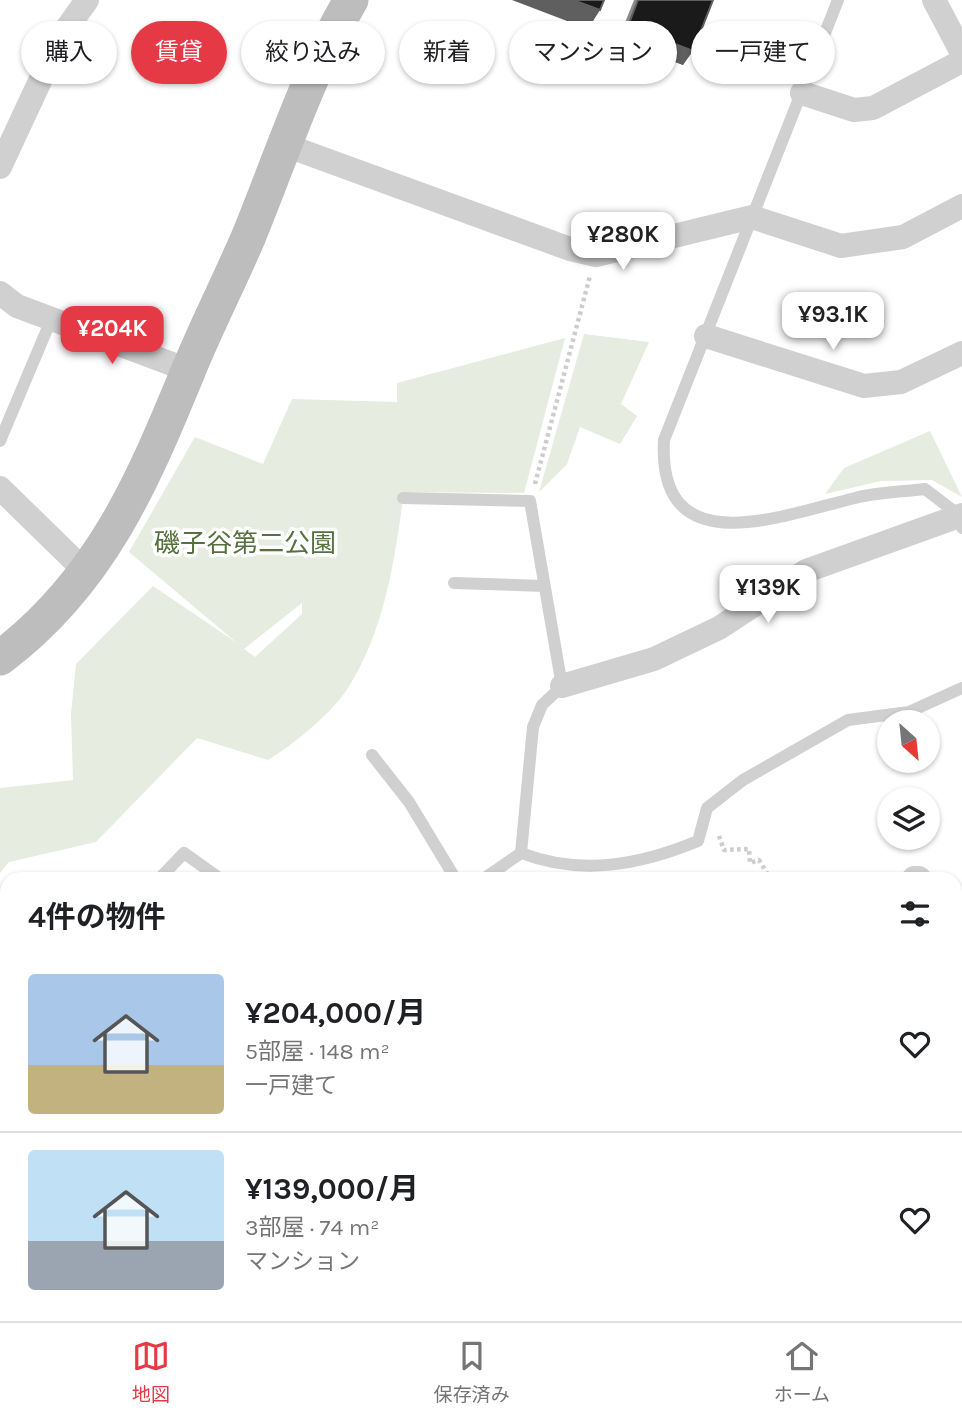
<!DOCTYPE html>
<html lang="ja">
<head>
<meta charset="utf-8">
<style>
	body { margin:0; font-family:Karla,"Noto Sans JP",sans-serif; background:#f2f2f2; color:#202124; height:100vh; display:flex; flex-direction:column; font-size:26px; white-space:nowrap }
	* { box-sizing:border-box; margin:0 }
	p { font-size:23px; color:#757577 }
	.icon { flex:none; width:38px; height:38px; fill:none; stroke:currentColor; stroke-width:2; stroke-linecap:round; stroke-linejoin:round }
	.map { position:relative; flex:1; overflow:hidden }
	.sheet { position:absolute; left:0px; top:872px; width:962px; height:450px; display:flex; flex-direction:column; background:#fff; border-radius:21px 21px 0 0; box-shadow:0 2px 5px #0004 }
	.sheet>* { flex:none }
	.hud { position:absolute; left:21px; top:21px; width:920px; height:63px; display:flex; gap:14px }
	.needle { width:46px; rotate:153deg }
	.controls { position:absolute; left:877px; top:710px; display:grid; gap:14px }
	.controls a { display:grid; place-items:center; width:63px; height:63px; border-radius:50%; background:#fff; box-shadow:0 2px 5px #0004; font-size:35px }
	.price { position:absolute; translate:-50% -60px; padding:0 16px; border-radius:14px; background:#fff; color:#222; font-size:23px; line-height:46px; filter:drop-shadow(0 2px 4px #0008) }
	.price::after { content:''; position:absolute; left:50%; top:42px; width:21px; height:16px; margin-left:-10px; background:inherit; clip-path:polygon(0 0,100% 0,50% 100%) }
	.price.current { background:#e63946; color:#fff }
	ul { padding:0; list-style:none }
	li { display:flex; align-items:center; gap:21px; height:175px; padding:0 28px }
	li+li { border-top:2px solid #e0e0e0 }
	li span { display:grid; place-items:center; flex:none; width:196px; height:140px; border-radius:7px; color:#555 }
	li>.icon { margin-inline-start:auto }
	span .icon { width:84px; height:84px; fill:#fffc; stroke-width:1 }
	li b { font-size:30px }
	h2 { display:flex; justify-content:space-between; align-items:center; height:84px; padding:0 28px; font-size:30px }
	.chip { padding:0 24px; border-radius:32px; background:#fff; box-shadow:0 2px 5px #0004; font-size:24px; line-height:63px }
	.chip.current { background:#e63946; color:#fff }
	.tabs { display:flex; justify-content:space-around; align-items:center; height:98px; border-top:2px solid #e0e0e0; background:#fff; font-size:19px; color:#757577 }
	.tabs a { display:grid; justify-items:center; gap:4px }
	.tabs .current { color:#e63946 }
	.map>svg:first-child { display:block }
	.green { fill:#e6ecdf; fill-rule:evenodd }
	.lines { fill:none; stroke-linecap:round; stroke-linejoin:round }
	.path { stroke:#cdcdcd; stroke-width:4.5; stroke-dasharray:3.5 3.5; stroke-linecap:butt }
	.lane { stroke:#d0d0d0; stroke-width:12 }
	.street { stroke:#d0d0d0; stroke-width:24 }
	.secondary { stroke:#bdbdbd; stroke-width:35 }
	.wall { fill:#8c8c8c }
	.shaded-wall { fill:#5f5f5f }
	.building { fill:#1a1a1a; stroke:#5f5f5f; stroke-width:2 }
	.labels { text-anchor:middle; stroke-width:7; stroke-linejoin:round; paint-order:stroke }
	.park-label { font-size:26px; fill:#56703f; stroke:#fff }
</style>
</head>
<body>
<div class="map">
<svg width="962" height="1321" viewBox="0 0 962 1321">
	<rect width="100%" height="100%" fill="#fff"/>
	<!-- green -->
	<g class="green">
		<polygon points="584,334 649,342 621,404 637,416 620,444 580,427 567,464 539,492"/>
		<path d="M565,338l-41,155 -120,-1c-9,66 -19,138 -56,196 -17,26 -54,56 -80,72l-71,-22 -101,104 -87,20 -9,11v-85l73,-8 -2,-66 5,-50 77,-78 84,57 -108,-91 66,-115 68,27 29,-65 105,3v-19zM302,603v11l-47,43 -11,-8z"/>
		<polygon points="930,431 962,497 932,480 881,481 825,494 844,468"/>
	</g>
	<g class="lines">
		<!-- path -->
		<g class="path">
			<polyline points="535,484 590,276"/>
			<polyline points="719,836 724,850 749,849 750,863 759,860 770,878"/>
		</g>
		<!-- lane -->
		<g class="lane">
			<path d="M838,0l-174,440c-7,126 119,75 191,58 23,-6 47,-6 70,-9l34,26 3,13"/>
			<polyline points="0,441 51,320"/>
			<polyline points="403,498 530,501 562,686 542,705 533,727 521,853"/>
			<polyline points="454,583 544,586"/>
			<polyline points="372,755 409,802 455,878"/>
			<polyline points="160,878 184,853 219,878"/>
			<path d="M485,878l36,-25c60,23 119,12 177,-12l9,-33 36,-28 105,-60 61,-8 53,-24"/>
			<polyline points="0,1093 7,1091"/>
			<polyline points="962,1263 958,1266 962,1272"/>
			<polyline points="392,1314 411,1321"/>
			<polyline points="748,1314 757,1321"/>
			<polyline points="916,1314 921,1321"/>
			<polyline points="126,1321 128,1314"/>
		</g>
		<!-- street -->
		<g class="street">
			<polyline points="934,0 962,53"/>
			<polyline points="802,93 854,110 873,108 962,61"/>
			<polyline points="285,145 570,249 596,255 752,217 841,246 903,237 962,206"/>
			<polyline points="0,167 60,38 87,0"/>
			<polyline points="0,293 17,306 188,370"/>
			<polyline points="706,336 864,386 901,382 962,353"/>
			<polyline points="0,488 86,572"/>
			<polyline points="562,686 654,659 719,628 806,571 962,515"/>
			<polyline points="914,878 919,878"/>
			<polyline points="956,914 962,924"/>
		</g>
		<!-- secondary -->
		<path class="secondary" d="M0,658c101,-76 143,-177 189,-289 18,-44 40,-87 59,-131 33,-80 59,-163 103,-238"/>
	</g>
	<!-- wall -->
	<polygon class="wall" points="634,0 713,0 683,65 618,40"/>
	<!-- shaded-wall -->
	<g class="shaded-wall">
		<polygon points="512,0 573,0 600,10 588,29"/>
		<polygon points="628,26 693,51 683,65 618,40"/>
	</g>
	<!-- building -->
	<g class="building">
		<polygon points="573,0 604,0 600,10"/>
		<polygon points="638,0 713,0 693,51 628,26"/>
	</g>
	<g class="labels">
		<!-- park labels -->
		<g class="park-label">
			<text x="245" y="552">磯子谷第二公園</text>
		</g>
	</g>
</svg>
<div class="controls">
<a><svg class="needle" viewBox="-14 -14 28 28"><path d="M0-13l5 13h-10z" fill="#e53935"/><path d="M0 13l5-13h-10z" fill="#757577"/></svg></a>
<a><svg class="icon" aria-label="layers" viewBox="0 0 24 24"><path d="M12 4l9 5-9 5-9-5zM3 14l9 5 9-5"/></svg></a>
</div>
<b class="price" style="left:623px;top:272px">¥280K</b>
<b class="price" style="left:833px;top:352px">¥93.1K</b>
<b class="price current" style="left:112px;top:366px">¥204K</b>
<b class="price" style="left:768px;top:625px">¥139K</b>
<div class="hud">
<a class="chip">購入</a>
<a class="chip current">賃貸</a>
<a class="chip">絞り込み</a>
<a class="chip">新着</a>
<a class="chip">マンション</a>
<a class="chip">一戸建て</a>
</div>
<section class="sheet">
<h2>4件の物件<svg class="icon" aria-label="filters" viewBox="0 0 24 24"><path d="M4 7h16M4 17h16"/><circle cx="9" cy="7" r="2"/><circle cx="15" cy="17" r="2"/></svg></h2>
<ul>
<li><span style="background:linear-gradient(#a9c7e8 65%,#c2b280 0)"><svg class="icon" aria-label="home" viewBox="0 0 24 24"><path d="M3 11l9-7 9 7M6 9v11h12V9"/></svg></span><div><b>¥204,000/月</b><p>5部屋 · 148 m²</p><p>一戸建て</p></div><svg class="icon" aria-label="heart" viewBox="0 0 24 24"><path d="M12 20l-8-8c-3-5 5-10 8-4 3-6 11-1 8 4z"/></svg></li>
<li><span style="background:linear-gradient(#bfe0f5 65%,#9aa5b1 0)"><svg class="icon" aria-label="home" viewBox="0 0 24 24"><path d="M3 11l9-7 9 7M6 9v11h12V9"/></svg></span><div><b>¥139,000/月</b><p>3部屋 · 74 m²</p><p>マンション</p></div><svg class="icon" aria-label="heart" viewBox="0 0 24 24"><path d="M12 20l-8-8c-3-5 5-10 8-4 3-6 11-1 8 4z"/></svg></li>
</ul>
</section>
</div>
<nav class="tabs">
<a class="current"><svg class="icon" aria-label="map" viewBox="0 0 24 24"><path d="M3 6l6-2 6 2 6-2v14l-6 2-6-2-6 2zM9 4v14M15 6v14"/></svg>地図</a>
<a><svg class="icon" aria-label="saved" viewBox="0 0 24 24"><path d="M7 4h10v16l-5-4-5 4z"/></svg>保存済み</a>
<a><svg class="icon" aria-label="home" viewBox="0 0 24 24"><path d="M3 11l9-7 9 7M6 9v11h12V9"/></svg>ホーム</a>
</nav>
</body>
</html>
